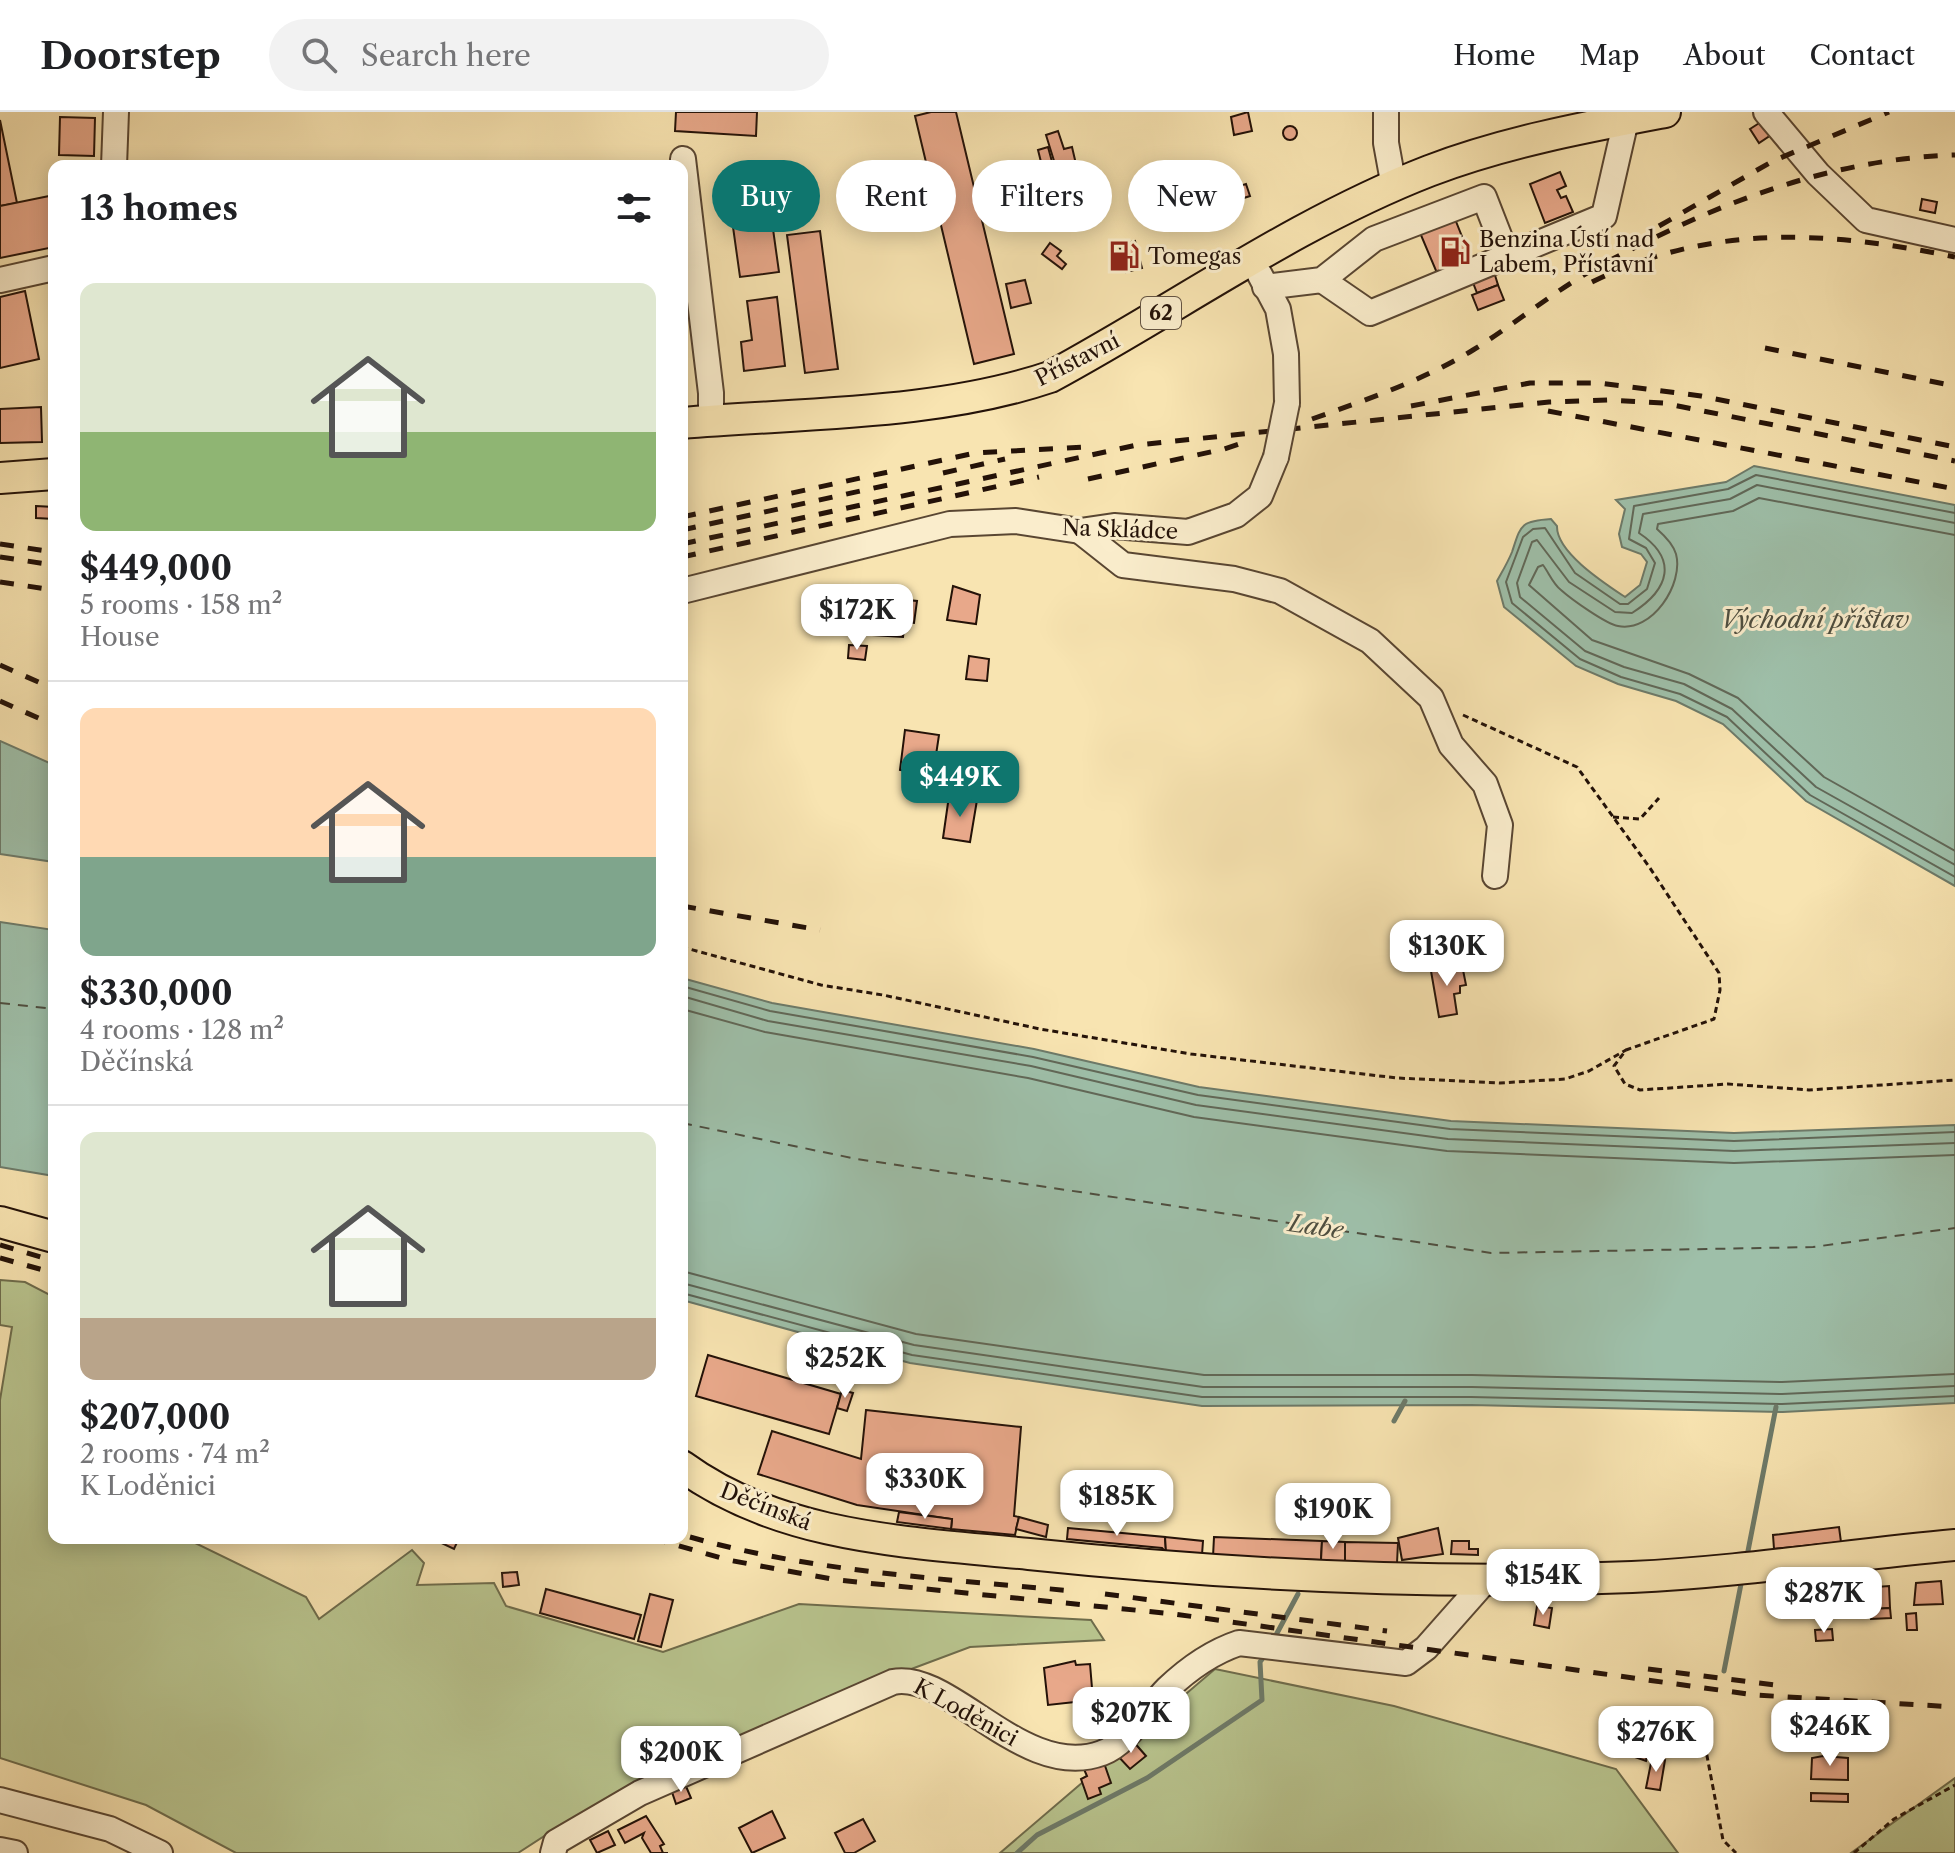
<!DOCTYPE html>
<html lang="en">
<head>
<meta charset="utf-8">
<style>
	body { margin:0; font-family:"Libre Caslon Text",serif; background:#f2f2f2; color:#202124; height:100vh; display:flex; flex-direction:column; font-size:30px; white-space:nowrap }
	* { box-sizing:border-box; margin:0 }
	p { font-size:26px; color:#757577 }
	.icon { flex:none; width:44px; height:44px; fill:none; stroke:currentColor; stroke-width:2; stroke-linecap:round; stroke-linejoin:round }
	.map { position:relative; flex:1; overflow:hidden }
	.drawer { position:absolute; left:48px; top:48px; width:640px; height:1384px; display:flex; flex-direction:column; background:#fff; border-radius:16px; box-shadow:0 4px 20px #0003 }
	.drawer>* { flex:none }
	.hud { position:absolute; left:712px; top:48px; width:760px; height:72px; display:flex; gap:16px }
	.price { position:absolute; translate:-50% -68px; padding:0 18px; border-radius:16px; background:#fff; color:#222; font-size:26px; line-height:52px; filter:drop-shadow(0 2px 4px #0008) }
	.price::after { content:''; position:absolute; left:50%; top:48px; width:24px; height:18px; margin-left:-12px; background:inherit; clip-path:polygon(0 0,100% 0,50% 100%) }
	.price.selected { background:#0f766e; color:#fff }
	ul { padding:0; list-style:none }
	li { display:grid; align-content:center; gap:16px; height:424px; padding:0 32px }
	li+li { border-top:2px solid #e0e0e0 }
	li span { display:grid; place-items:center; height:248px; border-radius:16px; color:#555 }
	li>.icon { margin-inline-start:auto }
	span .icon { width:144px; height:144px; fill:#fffc; stroke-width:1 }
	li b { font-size:34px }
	h2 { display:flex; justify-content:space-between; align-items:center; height:96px; padding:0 32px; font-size:34px }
	.pill { padding:0 28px; border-radius:36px; background:#fff; box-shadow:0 4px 20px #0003; font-size:28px; line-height:72px }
	.pill.selected { background:#0f766e; color:#fff }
	header { display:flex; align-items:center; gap:48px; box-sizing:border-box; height:112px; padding:0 40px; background:#fff; border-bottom:2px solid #e0e0e0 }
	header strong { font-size:38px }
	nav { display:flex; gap:44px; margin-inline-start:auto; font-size:28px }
	.search { width:560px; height:72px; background:#f2f2f2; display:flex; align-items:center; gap:20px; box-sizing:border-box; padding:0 28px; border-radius:44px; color:#757577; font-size:30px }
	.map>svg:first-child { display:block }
	.green { fill:#b9c58f; stroke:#6e6c4c; stroke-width:2 }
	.water { fill:#9ebfa9; stroke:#6d7a69; stroke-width:2 }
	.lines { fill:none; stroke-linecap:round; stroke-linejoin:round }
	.shore { stroke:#616858; stroke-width:2 }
	.stream { stroke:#6d7a69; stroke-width:5 }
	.ferry { stroke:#4f4f40; stroke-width:2; stroke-dasharray:10 8; stroke-linecap:butt }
	.building { fill:#e8a88a; stroke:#241208; stroke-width:2 }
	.minor-casing { stroke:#594632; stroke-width:28 }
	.major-casing { stroke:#241208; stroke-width:34 }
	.path { stroke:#241208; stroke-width:3; stroke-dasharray:6 4; stroke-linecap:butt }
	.minor { stroke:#faedcc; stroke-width:24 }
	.major { stroke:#f8e4b1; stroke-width:30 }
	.rail { stroke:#241208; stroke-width:5; stroke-dasharray:14 14; stroke-linecap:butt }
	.minor-bridge-casing { stroke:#594632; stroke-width:28; stroke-linecap:butt }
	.minor-bridge { stroke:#faedcc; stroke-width:24 }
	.labels { text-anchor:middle; stroke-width:6; stroke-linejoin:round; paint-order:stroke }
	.shield { fill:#faedcc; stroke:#645443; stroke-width:2 }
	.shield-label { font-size:20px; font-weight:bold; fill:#241208 }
	.poi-label { font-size:22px; fill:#241208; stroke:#faedcc; text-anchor:start }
	.street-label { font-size:22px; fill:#241208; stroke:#faedcc }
	.water-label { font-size:24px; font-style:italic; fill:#4f4f40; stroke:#faedcc }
</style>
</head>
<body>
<header>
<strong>Doorstep</strong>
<div class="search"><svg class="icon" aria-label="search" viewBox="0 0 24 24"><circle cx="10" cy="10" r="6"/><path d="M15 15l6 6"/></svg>Search here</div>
<nav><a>Home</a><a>Map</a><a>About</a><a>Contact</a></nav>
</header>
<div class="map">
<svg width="1955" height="1741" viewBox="0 0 1955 1741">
	<rect width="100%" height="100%" fill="#f8e4b1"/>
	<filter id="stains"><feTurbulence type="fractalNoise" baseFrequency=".0025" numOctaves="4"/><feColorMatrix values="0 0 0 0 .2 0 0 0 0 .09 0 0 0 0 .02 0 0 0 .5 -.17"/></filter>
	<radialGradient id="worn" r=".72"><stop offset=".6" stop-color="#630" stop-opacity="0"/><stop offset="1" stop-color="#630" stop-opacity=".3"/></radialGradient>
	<!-- green -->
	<g class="green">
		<polygon points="0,1168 25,1170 54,1185 54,1426 185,1426 306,1485 319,1507 412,1438 424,1451 417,1473 494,1471 506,1494 663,1540 799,1492 1091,1508 1104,1528 970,1535 906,1559 571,1717 546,1723 518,1741 236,1741 146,1693 0,1646 0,1288 12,1215 0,1213"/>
		<polygon points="1215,1557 1394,1594 1616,1657 1678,1741 1000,1741"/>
		<polygon points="1955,1666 1955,1741 1851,1741"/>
	</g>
	<!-- water -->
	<g class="water">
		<path d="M1754,354l201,39v381l-149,-85 -83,-77 -47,-23 -58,-17 -42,-18 -72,-59 -7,-26c5,-9 11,-19 15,-29 9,-27 8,-31 39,-33l6,7c-1,26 47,57 68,71l15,-12 7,-23 -6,-8 -19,-7 -3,-13 6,-25 -9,-9 110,-18z"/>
		<polygon points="0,629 54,653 54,750 0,742"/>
		<polygon points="0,810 54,818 54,1064 0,1055"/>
		<polygon points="682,866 772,891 1034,937 1199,975 1451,1009 1734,1021 1955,1013 1955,1291 1783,1300 1471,1293 1202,1294 910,1251 682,1188"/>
	</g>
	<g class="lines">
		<!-- shore -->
		<g class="shore">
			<polyline points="1955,401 1756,363 1728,377 1634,394 1629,427 1646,436 1655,451 1647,477 1628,492 1620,492 1575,461 1545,416 1533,417 1523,425 1506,470 1512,491 1580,547 1621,565 1680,582 1727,605 1810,683 1955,765"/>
			<path d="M1955,411l-198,-38 -27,14 -87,15 -4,19c39,26 31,56 -7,80l-17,-1 -46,-30 -32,-42 -5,2 -15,41 3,14 65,54 39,16 60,17 48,25 84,78 139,78"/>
			<path d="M1955,423l-196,-37 -26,13 -75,13 -1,5c8,7 16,15 19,25 8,30 -24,79 -58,72 -12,-2 -47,-27 -57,-36 -8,-6 -12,-17 -18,-25l-5,2 -9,18 63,55 97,34 49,24 86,79 131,74"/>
			<polyline points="682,874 770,899 1033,945 1198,983 1450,1017 1734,1029 1955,1020"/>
			<polyline points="682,884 768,909 1031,954 1196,993 1448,1027 1734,1039 1955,1031"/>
			<polyline points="682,897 765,920 1028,966 1194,1005 1447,1039 1734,1051 1955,1043"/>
			<polyline points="682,1159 916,1222 1204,1263 1472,1263 1782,1270 1955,1262"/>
			<polyline points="682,1171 914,1233 1203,1275 1472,1275 1782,1282 1955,1274"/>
			<polyline points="682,1181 912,1243 1202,1285 1471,1285 1782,1292 1955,1284"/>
		</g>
		<!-- stream -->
		<g class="stream">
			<polyline points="1394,1309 1405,1289"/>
			<polyline points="1748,1439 1776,1295"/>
			<polyline points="1276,1523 1298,1482"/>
			<polyline points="1724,1559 1741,1472"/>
			<polyline points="1017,1741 1037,1723 1147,1666 1262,1588 1260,1550 1265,1543"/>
		</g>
		<!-- ferry -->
		<g class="ferry">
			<polyline points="0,891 54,897"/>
			<polyline points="682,1011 857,1047 1491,1141 1813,1135 1955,1116"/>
		</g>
	</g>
	<!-- building -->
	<g class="building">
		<polygon points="676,0 757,0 756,24 675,19"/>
		<polygon points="931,0 956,0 1014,242 974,252 915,4"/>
		<polygon points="1248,0 1252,19 1234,23 1231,5"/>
		<polygon points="60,5 95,6 94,44 59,43"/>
		<polygon points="0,8 17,91 0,94"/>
		<polygon points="1764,8 1774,21 1759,31 1750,17"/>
		<circle cx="1290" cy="21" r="7"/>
		<polygon points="1058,19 1064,37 1072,35 1079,65 1073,67 1072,61 1059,65 1046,23"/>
		<polygon points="1048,35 1057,68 1038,73 1034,60 1043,58 1038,38"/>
		<polygon points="1560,60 1566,74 1557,78 1561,86 1566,84 1573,100 1545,111 1530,72"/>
		<polygon points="1246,72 1250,84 1228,91 1224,79"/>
		<polygon points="767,74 779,160 740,165 728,79"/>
		<polygon points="54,83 54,135 0,146 0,94"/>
		<polygon points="1056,86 1061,104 1028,110 1024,92"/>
		<polygon points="1922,87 1937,90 1935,101 1920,98"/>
		<polygon points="1453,102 1471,147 1437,161 1418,116"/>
		<polygon points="820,119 838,257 805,261 787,123"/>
		<polygon points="1135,129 1142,156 1126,160 1119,133"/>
		<polygon points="1050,131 1061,139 1057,144 1066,152 1062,157 1042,142"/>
		<polygon points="1494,160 1498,173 1477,181 1472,168"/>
		<polygon points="1025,168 1031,191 1011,196 1006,172"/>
		<polygon points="1498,173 1504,188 1478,198 1472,183"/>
		<polygon points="25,179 39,247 0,256 0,185"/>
		<polygon points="777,185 785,254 744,259 741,230 752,228 747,189"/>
		<polygon points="41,295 42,330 0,331 0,297"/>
		<polygon points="36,394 54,395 54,407 36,406"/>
		<polygon points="953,474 980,483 976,512 947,508"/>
		<polygon points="861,478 899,480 898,487 917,489 914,511 905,510 903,525 857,522"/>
		<polygon points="849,533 867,534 865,548 848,546"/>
		<polygon points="969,544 989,547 987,569 966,567"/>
		<polygon points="905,618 939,623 933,663 900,658"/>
		<polygon points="949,684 977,688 970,730 943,726"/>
		<polygon points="1473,815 1474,819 1483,818 1488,840 1469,844 1464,817"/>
		<polygon points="1445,850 1446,856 1462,853 1466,873 1460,874 1460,881 1454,882 1457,902 1439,905 1431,859 1439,858 1438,851"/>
		<polygon points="708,1243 841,1282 829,1322 696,1284"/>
		<polygon points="842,1278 853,1281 847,1299 837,1296"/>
		<polygon points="866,1298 1021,1315 1014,1404 1019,1405 1015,1423 951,1417 952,1407 857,1393 758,1362 772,1319 861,1347"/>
		<polygon points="899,1400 952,1407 951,1417 897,1410"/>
		<polygon points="1019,1405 1048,1413 1046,1425 1016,1417"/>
		<polygon points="1839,1415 1841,1430 1774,1437 1773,1423"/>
		<polygon points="1068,1416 1165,1425 1166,1440 1162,1436 1067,1427"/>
		<polygon points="1438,1416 1443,1442 1402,1448 1398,1426"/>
		<polygon points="1165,1425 1203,1429 1202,1443 1166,1440"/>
		<polygon points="1214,1425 1322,1429 1321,1448 1213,1445"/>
		<polygon points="431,1426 459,1426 454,1437"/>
		<polygon points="1322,1429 1345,1430 1345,1450 1321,1448"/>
		<polygon points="1452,1429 1469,1429 1469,1437 1478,1437 1478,1443 1451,1442"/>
		<polygon points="1345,1430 1398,1431 1397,1451 1345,1450"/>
		<polygon points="517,1460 519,1473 503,1475 502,1461"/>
		<polygon points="1941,1469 1943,1492 1914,1493 1916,1471"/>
		<polygon points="1889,1474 1890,1496 1863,1498 1862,1476"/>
		<polygon points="546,1477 641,1503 634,1527 540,1501"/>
		<polygon points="1842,1477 1844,1502 1814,1504 1812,1479"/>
		<polygon points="650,1482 673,1488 661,1535 638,1529"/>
		<polygon points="1537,1494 1552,1496 1549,1516 1534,1513"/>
		<polygon points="1890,1496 1891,1506 1871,1507 1871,1497"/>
		<polygon points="1916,1501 1917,1518 1907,1518 1906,1502"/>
		<polygon points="1832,1517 1833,1528 1816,1529 1815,1518"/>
		<polygon points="1075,1549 1076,1553 1090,1552 1093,1588 1048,1593 1044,1556"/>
		<polygon points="1622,1614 1651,1620 1646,1649 1618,1639"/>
		<polygon points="1132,1628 1146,1644 1130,1657 1116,1642"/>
		<polygon points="1823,1644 1848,1646 1848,1668 1811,1667 1812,1646"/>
		<polygon points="1652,1646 1665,1648 1660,1678 1646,1676"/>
		<polygon points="1103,1648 1111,1671 1099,1676 1101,1682 1088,1687 1081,1667 1087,1664 1083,1655"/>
		<polygon points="685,1672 691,1686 676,1692 671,1677"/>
		<polygon points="1811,1681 1848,1682 1848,1690 1811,1689"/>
		<polygon points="772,1699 785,1726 752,1741 739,1716"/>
		<polygon points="646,1704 664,1732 660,1734 663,1741 668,1741 651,1741 642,1726 644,1721 625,1731 618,1718"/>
		<polygon points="863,1707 875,1729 854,1741 845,1741 835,1721"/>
		<polygon points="608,1719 615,1733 597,1741 590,1728"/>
	</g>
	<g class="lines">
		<!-- minor casing -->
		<g class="minor-casing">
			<g id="minor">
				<polyline points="1386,0 1386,31 1394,75"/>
				<polyline points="1766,0 1818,62 1866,108 1955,128"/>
				<polyline points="683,47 711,281 711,308"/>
				<polyline points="114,54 116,0"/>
				<polyline points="1260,163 1278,197 1286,242 1287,291"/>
				<polyline points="0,168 54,156"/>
				<polyline points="1322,168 1370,201 1604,104 1626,8"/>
				<polyline points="1265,175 1322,168 1374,127 1484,85 1507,144"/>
				<polyline points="1080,419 1123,453 1234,467 1280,479 1370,529 1431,586 1451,633 1485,672 1500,713 1495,764"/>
				<polyline points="682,479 950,412 1016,409 1080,419 1114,414 1188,420 1236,403 1260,384 1276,345"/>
				<polyline points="0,1688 110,1717 160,1741"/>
				<polyline points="0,1738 15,1741"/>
				<path d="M553,1741l3,-11 84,-49 253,-111c57,-12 131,100 209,71 24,-8 47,-46 65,-64 21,-20 45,-37 72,-46l167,20 20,-15 61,-69"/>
			</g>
		</g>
		<!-- major casing -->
		<g class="major-casing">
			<g id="major">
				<path d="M682,311c119,-10 256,-8 368,-46 126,-68 245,-154 379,-206 76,-29 157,-44 236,-59"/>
				<polyline points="0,366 54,362"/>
				<polyline points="0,1110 54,1125"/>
				<path d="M682,1354c100,73 228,76 347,88 201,21 401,31 603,23 108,-5 215,-22 323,-32"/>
			</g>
		</g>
		<!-- path -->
		<g class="path">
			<polyline points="1463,603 1577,655 1650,756 1719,861 1720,878 1714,907 1626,938 1614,954 1625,972 1640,978 1728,972 1809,978 1955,968"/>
			<polyline points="1613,705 1640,707 1659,686"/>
			<polyline points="682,835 821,873 883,883 1040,917 1191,942 1397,966 1500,971 1565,967 1589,959 1626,938"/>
			<polyline points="1703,1623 1723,1728 1736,1741"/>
			<polyline points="1854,1741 1894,1707 1955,1673"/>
		</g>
		<!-- minor -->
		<use href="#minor" class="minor"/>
		<!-- major -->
		<use href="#major" class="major"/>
		<!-- rail -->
		<g class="rail">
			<polyline points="1659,114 1773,49 1889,0"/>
			<path d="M1592,170c119,-59 237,-51 363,-25"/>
			<polyline points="1765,236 1955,274"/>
			<polyline points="1411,294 1530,271 1599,271 1701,284 1955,335"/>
			<polyline points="1548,299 1955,377"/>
			<path d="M1312,307c56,-20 110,-38 161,-69 45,-28 86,-63 132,-87 110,-59 224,-104 350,-108"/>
			<polyline points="943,361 1005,347"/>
			<polyline points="1088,367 1224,337 1251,328"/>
			<polyline points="682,405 975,341 1087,335"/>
			<polyline points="682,418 888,373"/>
			<polyline points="0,432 54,440"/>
			<polyline points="682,432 1137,333 1549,290 1609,288 1663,291 1955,349"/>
			<polyline points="0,445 54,453"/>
			<polyline points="682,445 1039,365"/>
			<polyline points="0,470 54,478"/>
			<polyline points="0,553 54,577"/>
			<polyline points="0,589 54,613"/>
			<polyline points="682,794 820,818"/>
			<polyline points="0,1133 54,1149"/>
			<polyline points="0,1146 54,1161"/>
			<path d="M690,1425c123,35 255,42 383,54"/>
			<polyline points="652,1426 728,1448 837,1468 1174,1502 1755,1583 1955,1595"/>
			<polyline points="1105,1482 1387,1519"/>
			<polyline points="1648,1557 1783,1574"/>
		</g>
		<!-- minor-bridge casing -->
		<g class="minor-bridge-casing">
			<polyline id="minor-bridge" points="1276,345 1287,291"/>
		</g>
		<!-- minor-bridge -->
		<use href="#minor-bridge" class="minor-bridge"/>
	</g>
	<!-- icons -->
	<defs>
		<g id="fuel-bare" transform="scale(2.4)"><path d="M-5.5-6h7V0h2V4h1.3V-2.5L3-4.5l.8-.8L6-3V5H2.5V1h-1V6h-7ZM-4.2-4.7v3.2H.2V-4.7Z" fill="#8f2418" stroke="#faedcc" stroke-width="2.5" paint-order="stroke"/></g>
	</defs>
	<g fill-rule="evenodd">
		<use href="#fuel-bare" x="1455" y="140"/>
		<use href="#fuel-bare" x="1124" y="144"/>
	</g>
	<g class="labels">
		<!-- shield labels -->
		<rect class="shield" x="1141" y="185" width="40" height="32" rx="6"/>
		<g class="shield-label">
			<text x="1161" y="208">62</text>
		</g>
		<!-- poi labels -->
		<g class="poi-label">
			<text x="1479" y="135">Benzina Ústí nad<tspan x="1479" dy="25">Labem, Přístavní</tspan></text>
			<text x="1148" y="152">Tomegas</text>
		</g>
		<!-- street labels -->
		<g class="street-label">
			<text transform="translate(1077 247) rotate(-27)" y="8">Přístavní</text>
			<text transform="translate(1120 417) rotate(2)" y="8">Na Skládce</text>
			<text transform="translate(766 1394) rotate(21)" y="8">Děčínská</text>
			<text transform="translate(966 1600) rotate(29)" y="8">K Loděnici</text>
		</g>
		<!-- water labels -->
		<g class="water-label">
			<text x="1815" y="516">Východní přístav</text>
			<text transform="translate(1316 1115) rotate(8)" y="8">Labe</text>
		</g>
	</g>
	<rect width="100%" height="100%" filter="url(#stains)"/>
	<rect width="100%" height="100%" fill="url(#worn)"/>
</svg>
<b class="price" style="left:857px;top:540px">$172K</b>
<b class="price selected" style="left:960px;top:707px">$449K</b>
<b class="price" style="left:1447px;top:876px">$130K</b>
<b class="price" style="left:845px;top:1288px">$252K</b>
<b class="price" style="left:925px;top:1409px">$330K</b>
<b class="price" style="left:1117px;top:1426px">$185K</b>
<b class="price" style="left:1333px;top:1439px">$190K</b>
<b class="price" style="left:1543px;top:1505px">$154K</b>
<b class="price" style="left:1824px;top:1523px">$287K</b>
<b class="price" style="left:1131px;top:1643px">$207K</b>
<b class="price" style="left:1830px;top:1656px">$246K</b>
<b class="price" style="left:1656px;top:1662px">$276K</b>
<b class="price" style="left:681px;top:1682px">$200K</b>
<div class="hud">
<a class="pill selected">Buy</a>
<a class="pill">Rent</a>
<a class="pill">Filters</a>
<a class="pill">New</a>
</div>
<section class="drawer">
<h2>13 homes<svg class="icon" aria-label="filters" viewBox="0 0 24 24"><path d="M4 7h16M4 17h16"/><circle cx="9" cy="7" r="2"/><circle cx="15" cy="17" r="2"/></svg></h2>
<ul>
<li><span style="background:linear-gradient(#dfe7d0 60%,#8fb573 0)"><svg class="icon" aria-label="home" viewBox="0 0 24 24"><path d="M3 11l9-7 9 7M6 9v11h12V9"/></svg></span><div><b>$449,000</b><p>5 rooms · 158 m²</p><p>House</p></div></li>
<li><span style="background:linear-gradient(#ffd9b3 60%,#7fa58c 0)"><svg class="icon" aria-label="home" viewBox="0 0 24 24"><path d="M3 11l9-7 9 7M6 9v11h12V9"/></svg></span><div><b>$330,000</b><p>4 rooms · 128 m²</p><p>Děčínská</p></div></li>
<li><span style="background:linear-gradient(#dfe7d0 75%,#b9a48a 0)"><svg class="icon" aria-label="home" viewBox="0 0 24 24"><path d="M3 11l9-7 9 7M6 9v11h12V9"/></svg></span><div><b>$207,000</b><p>2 rooms · 74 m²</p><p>K Loděnici</p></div></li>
</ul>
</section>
</div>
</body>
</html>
